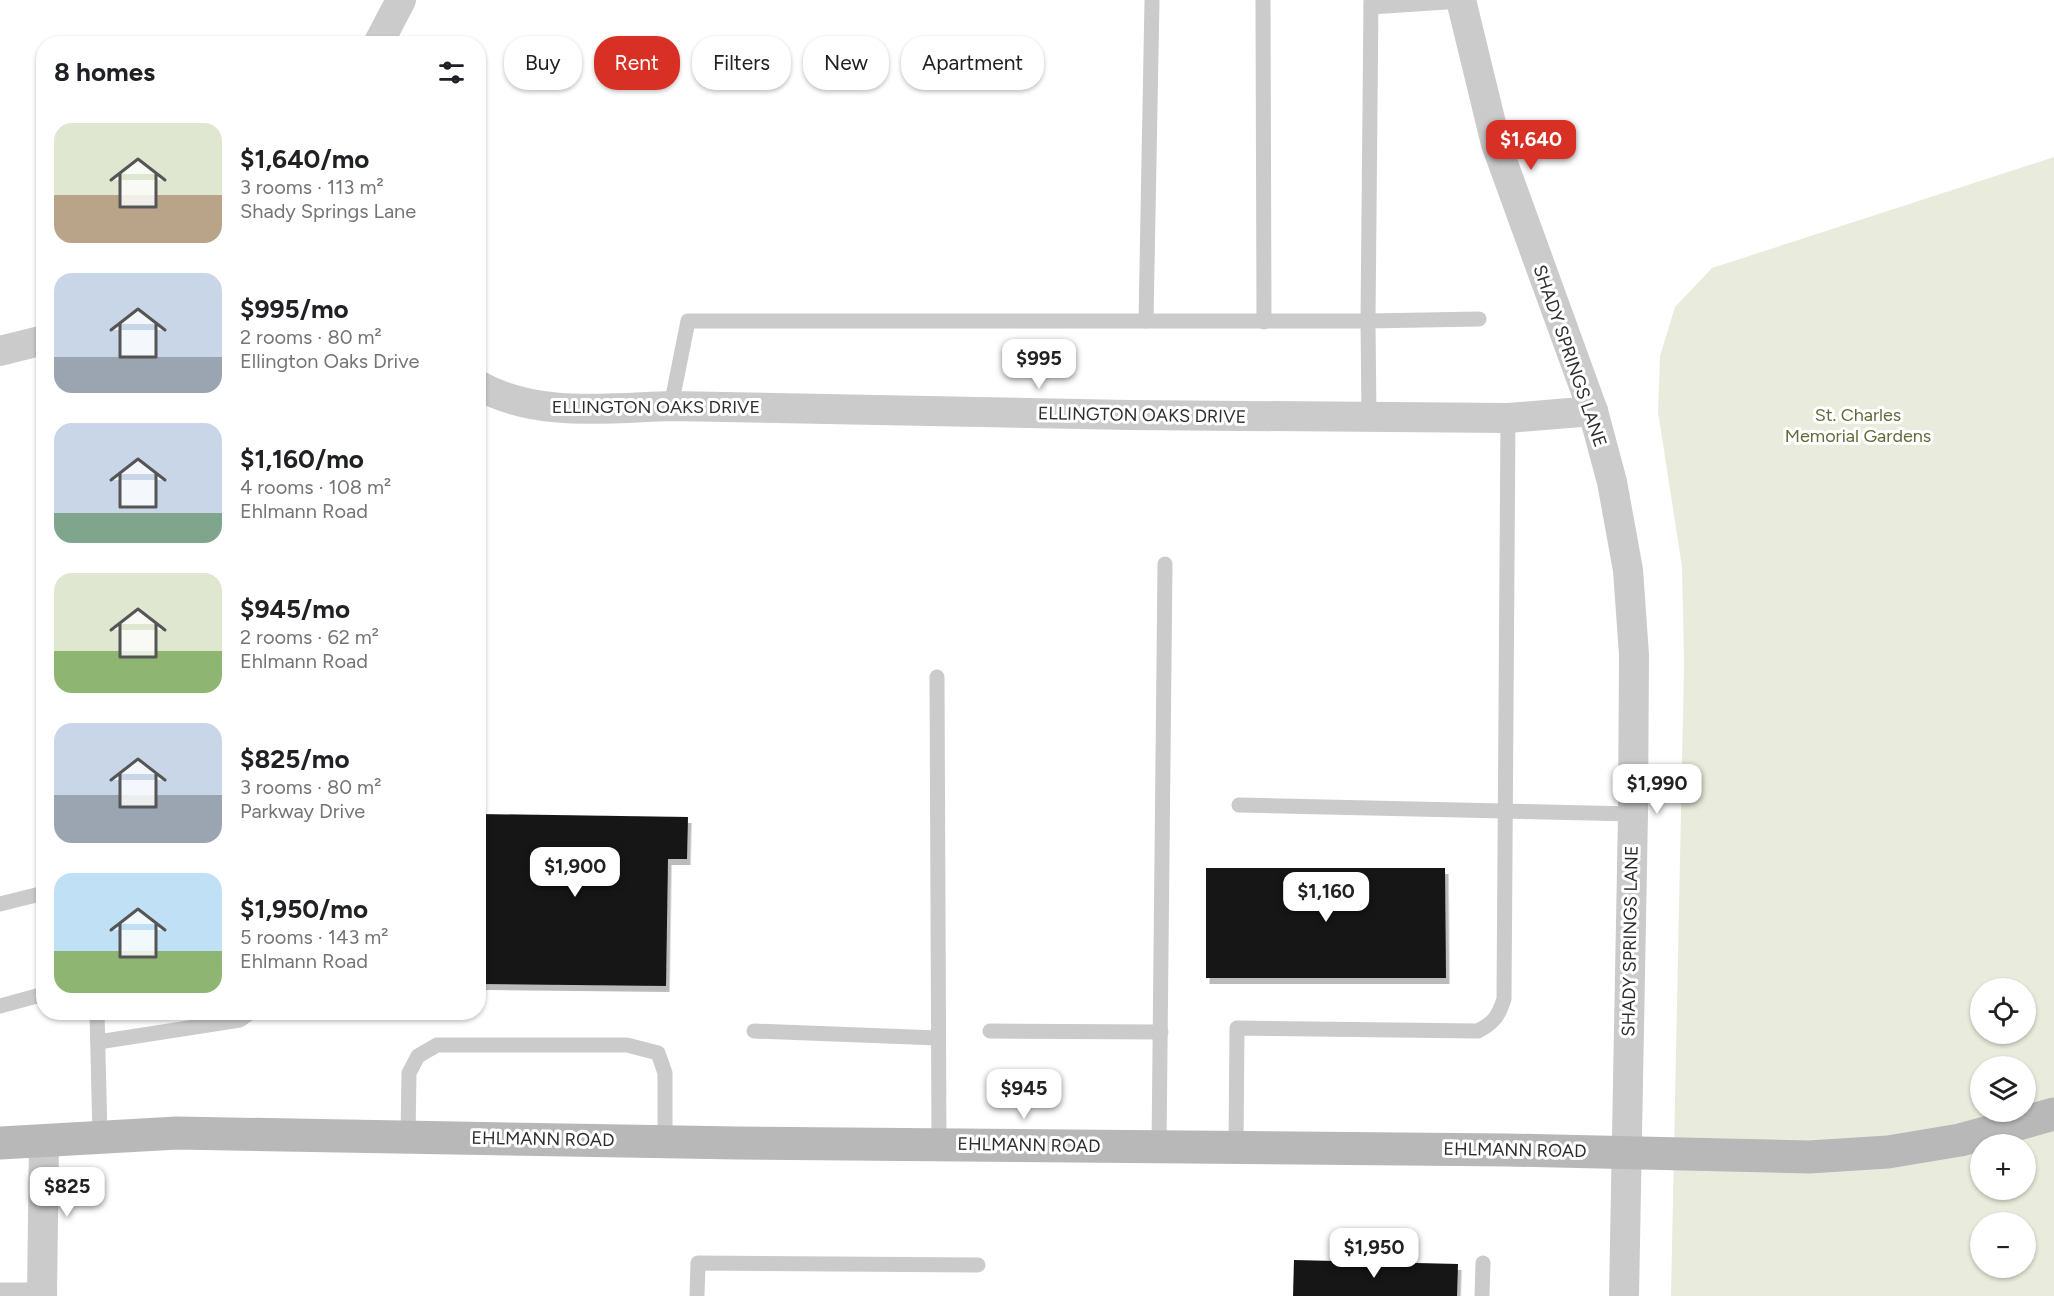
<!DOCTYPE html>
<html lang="en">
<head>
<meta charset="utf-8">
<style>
	body { margin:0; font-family:Figtree,sans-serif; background:#f2f2f2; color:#202124; height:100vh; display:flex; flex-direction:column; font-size:22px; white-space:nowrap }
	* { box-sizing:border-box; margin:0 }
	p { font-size:20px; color:#757577 }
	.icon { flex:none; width:33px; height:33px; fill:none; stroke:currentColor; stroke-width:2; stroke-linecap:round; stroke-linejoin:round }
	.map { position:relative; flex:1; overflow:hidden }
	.drawer { position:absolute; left:36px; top:36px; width:450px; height:984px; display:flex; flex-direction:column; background:#fff; border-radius:24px; box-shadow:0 2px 4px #0004 }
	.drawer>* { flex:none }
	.hud { position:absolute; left:504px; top:36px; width:570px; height:54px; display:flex; gap:12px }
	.controls { position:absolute; left:1970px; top:978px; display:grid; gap:12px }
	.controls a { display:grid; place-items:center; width:66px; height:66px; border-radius:50%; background:#fff; box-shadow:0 2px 4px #0004; font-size:30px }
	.price { position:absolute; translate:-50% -51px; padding:0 14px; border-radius:12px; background:#fff; color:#222; font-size:20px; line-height:39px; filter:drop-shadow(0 2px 3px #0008) }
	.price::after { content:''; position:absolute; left:50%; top:36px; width:18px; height:14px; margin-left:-9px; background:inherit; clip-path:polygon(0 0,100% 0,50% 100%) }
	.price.selected { background:#d93025; color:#fff }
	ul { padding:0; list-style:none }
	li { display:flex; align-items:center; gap:18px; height:150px; padding:0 18px }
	li span { display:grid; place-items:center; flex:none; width:168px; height:120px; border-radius:18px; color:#555 }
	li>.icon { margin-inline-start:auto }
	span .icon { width:72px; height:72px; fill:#fffc; stroke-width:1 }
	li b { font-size:26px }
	h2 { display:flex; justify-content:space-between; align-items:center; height:72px; padding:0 18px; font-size:26px }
	.tag { padding:0 21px; border-radius:24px; background:#fff; box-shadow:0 2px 4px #0004; font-size:21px; line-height:54px }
	.tag.selected { background:#d93025; color:#fff }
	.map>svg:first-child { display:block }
	.green { fill:#e9ecdc; fill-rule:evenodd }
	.building { fill:#151515; filter:url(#shadow) }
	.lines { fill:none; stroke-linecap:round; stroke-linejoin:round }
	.lane { stroke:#cbcbcb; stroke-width:15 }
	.street { stroke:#cbcbcb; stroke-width:30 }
	.secondary { stroke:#b8b8b8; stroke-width:33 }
	.labels { text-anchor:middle; stroke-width:6; stroke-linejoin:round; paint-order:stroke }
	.street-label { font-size:18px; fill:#2e2e2e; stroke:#fff }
	.park-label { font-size:18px; fill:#606a3b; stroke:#fff }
</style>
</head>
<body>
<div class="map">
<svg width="2054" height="1296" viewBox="0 0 2054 1296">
	<defs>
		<filter id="shadow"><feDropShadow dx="3.5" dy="6" stdDeviation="0" flood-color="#0004"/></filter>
	</defs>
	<rect width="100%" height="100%" fill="#fff"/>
	<!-- green -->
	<path class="green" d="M2054,157v1139h-383l13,-632 -2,-97 -24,-155 2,-56 15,-49 37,-39zM1980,988h45v46h-45zM1980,1066h45v46h-45zM1980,1144h45v46h-45zM1980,1222h45v46h-45z"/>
	<!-- building -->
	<g class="building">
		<polygon points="478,814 688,817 687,859 668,859 666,986 478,984"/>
		<polygon points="1206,868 1445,868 1446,978 1206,978"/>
		<polygon points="1294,1260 1458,1264 1457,1296 1293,1296"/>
	</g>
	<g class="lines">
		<!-- lane -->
		<g class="lane">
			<polyline points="1263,0 1264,322"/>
			<polyline points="1371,7 1461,1"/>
			<polyline points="1146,321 1152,0"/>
			<polyline points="671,406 688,321 1368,321 1371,0"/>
			<polyline points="1369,417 1368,321 1479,319"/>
			<polyline points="937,677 939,1144"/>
			<polyline points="1239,805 1633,814"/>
			<polyline points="0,904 44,893"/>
			<polyline points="0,1006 44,994"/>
			<polyline points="97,1012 100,1137"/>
			<polyline points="754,1031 938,1038"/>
			<polyline points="990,1031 1161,1032"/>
			<polyline points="98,1042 240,1020 251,1012"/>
			<polyline points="408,1137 409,1073 418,1056 437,1045 627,1045 658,1053 665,1073 665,1141"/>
			<polyline points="1159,1147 1165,564"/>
			<path d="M1236,1147l1,-119 241,3c16,-8 21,-16 26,-32l4,-581"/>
			<polyline points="0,1290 42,1290"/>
			<polyline points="697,1296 698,1263 978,1265"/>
			<polyline points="1482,1296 1483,1263"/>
		</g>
		<!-- street -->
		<g class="street">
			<polyline points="1461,0 1496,144 1593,411 1612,482 1628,570 1634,655 1633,814 1624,1296"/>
			<polyline points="378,44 401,0"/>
			<polyline points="0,351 44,340"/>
			<path d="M478,385c58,33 130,23 193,21l459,9 378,3 85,-7"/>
			<polyline points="42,1296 44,1140"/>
		</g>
		<!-- secondary -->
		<polyline class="secondary" points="0,1143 177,1133 738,1143 1508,1150 1809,1157 1888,1152 1960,1140 2054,1114"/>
	</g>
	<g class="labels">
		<!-- street labels -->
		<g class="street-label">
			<text transform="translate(1570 356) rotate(71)" y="6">SHADY SPRINGS LANE</text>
			<text x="656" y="413">ELLINGTON OAKS DRIVE</text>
			<text transform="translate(1142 415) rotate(1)" y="6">ELLINGTON OAKS DRIVE</text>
			<text transform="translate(1630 941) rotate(-89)" y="6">SHADY SPRINGS LANE</text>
			<text transform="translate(543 1139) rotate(1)" y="6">EHLMANN ROAD</text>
			<text transform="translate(1029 1145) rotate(1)" y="6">EHLMANN ROAD</text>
			<text transform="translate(1515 1150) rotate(1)" y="6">EHLMANN ROAD</text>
		</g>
		<!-- park labels -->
		<g class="park-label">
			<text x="1858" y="421">St. Charles<tspan x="1858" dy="21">Memorial Gardens</tspan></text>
		</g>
	</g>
</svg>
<div class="controls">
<a><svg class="icon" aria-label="locate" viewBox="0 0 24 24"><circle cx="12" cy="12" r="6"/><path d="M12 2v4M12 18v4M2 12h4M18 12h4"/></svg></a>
<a><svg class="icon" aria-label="layers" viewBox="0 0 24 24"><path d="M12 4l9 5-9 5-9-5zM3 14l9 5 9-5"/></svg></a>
<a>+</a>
<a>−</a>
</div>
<b class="price selected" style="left:1531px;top:171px">$1,640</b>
<b class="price" style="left:1039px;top:390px">$995</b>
<b class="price" style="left:1657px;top:815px">$1,990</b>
<b class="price" style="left:575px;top:898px">$1,900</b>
<b class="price" style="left:1326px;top:923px">$1,160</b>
<b class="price" style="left:1024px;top:1120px">$945</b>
<b class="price" style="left:67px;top:1218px">$825</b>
<b class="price" style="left:1374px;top:1279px">$1,950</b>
<div class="hud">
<a class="tag">Buy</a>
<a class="tag selected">Rent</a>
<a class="tag">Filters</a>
<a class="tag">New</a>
<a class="tag">Apartment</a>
</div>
<section class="drawer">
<h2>8 homes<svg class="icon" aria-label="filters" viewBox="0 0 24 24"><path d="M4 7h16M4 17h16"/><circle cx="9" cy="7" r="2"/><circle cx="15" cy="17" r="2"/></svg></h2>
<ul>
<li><span style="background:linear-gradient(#dfe7d0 60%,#b9a48a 0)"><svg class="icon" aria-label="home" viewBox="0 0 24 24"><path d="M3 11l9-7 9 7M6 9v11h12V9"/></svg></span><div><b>$1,640/mo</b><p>3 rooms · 113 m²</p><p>Shady Springs Lane</p></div></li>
<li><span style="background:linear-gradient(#c9d6e8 70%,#9aa5b1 0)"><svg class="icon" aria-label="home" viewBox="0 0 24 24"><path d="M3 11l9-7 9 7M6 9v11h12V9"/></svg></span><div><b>$995/mo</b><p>2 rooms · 80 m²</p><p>Ellington Oaks Drive</p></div></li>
<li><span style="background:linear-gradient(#c9d6e8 75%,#7fa58c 0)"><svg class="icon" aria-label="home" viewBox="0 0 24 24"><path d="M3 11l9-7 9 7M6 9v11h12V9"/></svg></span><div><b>$1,160/mo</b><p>4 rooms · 108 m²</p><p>Ehlmann Road</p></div></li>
<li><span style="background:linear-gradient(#dfe7d0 65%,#8fb573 0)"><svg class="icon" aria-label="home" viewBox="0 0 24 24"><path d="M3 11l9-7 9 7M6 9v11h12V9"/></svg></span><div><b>$945/mo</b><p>2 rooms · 62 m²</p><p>Ehlmann Road</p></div></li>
<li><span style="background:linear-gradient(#c9d6e8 60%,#9aa5b1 0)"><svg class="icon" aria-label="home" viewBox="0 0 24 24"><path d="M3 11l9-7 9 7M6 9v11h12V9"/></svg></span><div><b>$825/mo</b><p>3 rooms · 80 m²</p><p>Parkway Drive</p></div></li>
<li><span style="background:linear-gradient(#bfe0f5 65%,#8fb573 0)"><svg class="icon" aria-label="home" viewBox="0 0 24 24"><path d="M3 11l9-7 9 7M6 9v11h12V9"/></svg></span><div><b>$1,950/mo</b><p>5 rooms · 143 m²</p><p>Ehlmann Road</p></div></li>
</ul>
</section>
</div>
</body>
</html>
